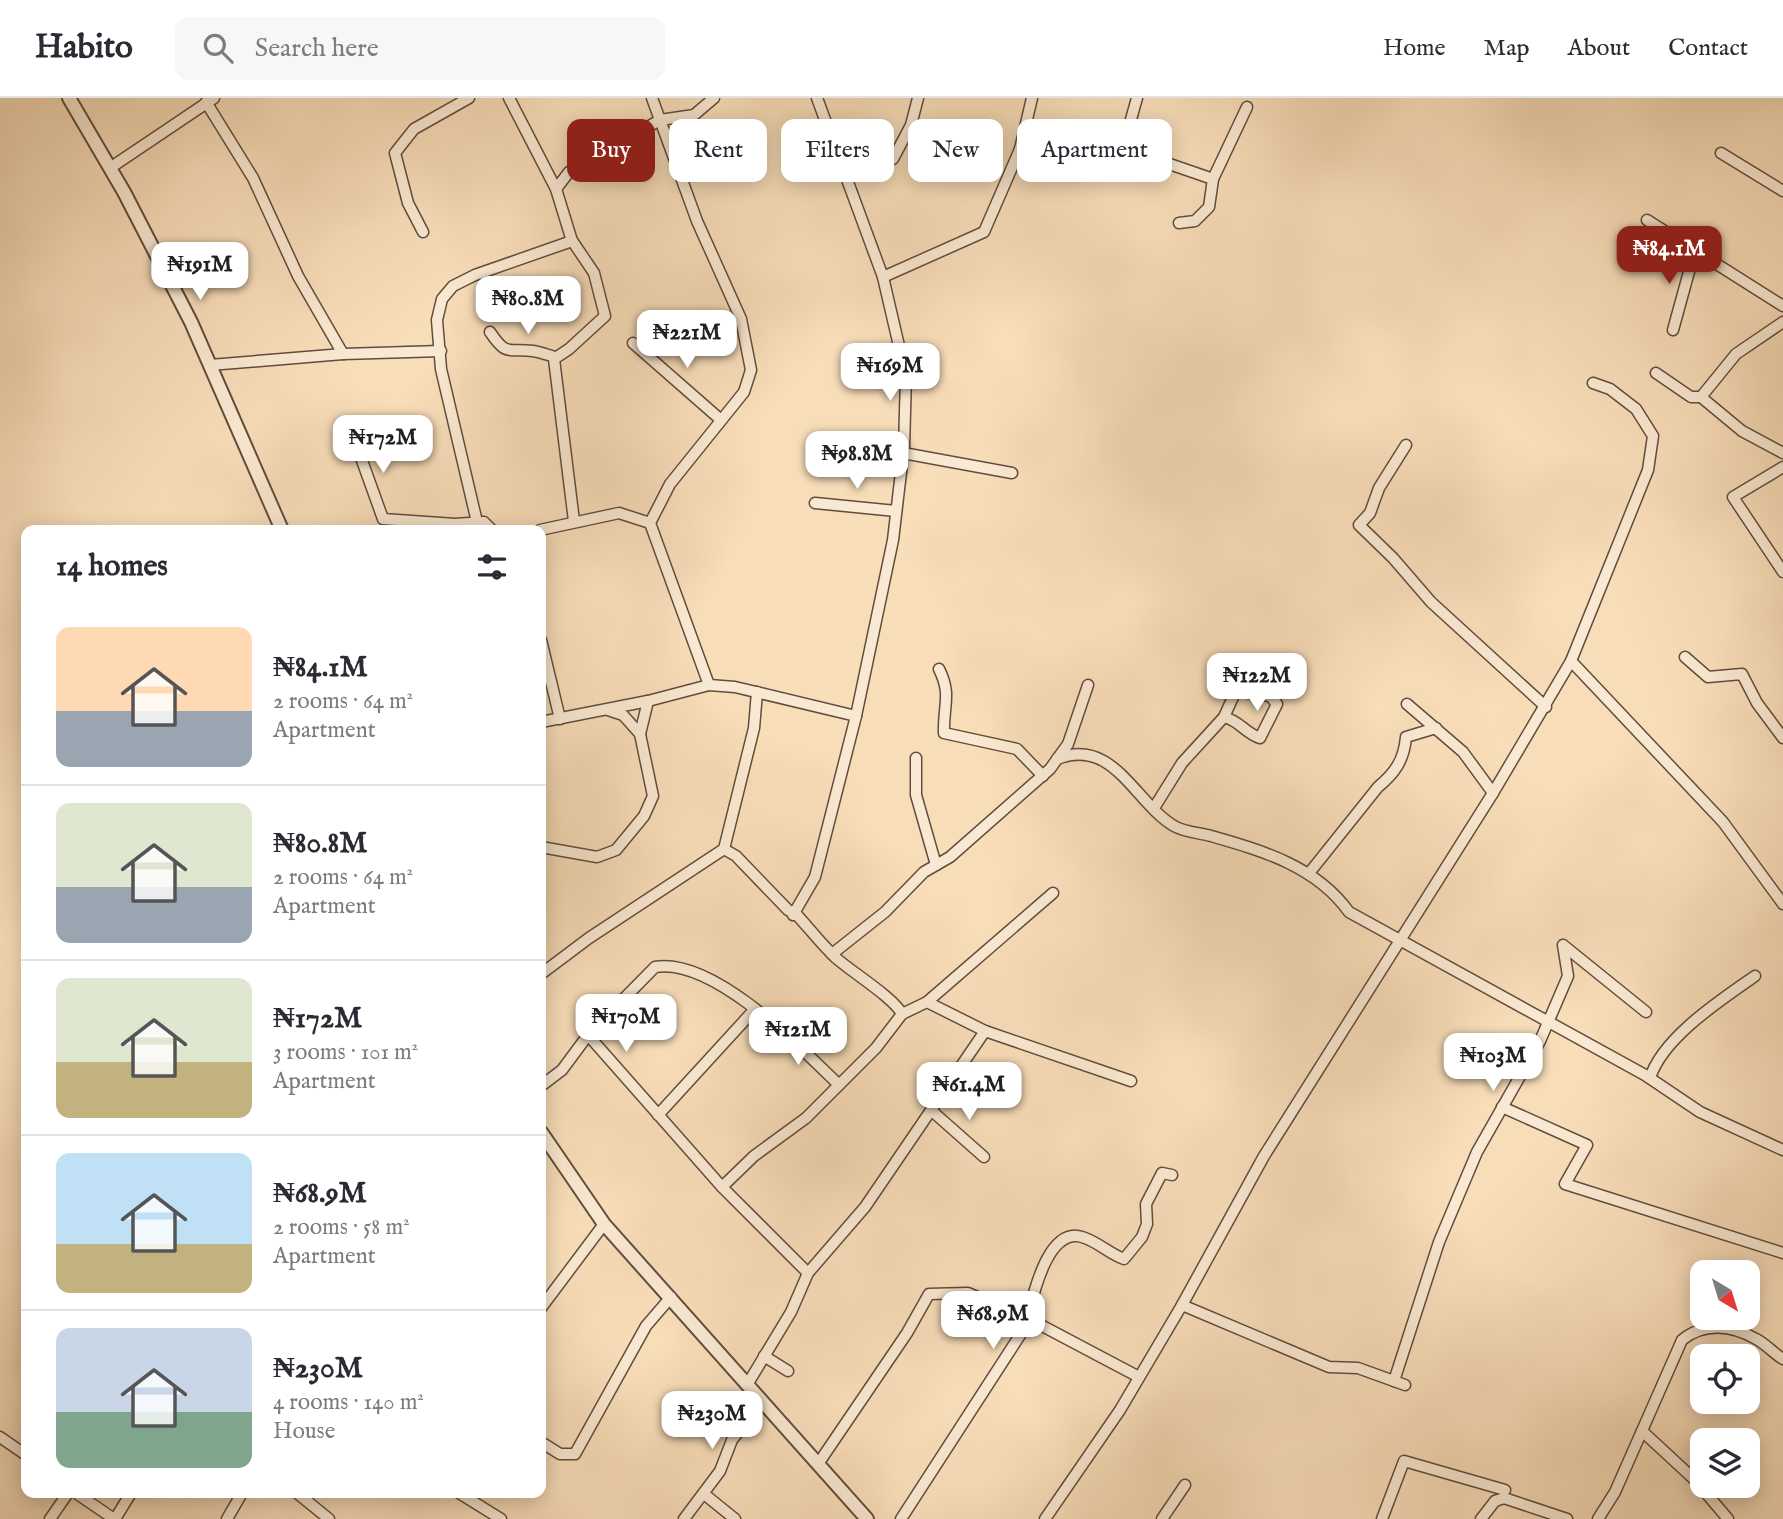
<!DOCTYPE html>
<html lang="en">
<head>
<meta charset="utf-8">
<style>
	body { margin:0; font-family:"IM FELL English",serif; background:#f7f7f7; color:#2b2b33; height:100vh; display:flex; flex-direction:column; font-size:26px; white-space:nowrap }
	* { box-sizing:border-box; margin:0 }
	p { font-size:23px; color:#7c7c81 }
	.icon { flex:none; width:38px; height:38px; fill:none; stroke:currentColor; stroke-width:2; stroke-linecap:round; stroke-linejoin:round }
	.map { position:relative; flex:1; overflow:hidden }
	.side { position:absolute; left:21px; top:427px; width:525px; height:973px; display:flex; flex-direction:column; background:#fff; border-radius:14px; box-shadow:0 4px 18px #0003 }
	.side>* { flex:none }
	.top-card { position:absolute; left:567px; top:21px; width:665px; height:63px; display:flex; gap:14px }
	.needle { width:46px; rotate:142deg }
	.controls { position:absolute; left:1690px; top:1162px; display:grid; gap:14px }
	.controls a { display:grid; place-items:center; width:70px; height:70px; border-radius:14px; background:#fff; box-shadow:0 4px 18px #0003; font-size:35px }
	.price { position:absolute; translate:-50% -60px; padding:0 16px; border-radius:14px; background:#fff; color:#222; font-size:23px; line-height:46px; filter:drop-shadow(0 2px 4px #0008) }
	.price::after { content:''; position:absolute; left:50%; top:42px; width:21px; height:16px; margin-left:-10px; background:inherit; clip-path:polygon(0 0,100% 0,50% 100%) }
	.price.current { background:#8f2418; color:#fff }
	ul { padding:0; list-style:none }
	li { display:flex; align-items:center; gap:21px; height:175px; padding:0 35px }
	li+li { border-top:2px solid #e1e1e2 }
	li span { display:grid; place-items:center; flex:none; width:196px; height:140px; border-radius:14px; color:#555 }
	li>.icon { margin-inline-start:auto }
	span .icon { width:84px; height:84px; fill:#fffc; stroke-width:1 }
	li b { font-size:30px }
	h2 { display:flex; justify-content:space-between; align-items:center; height:84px; padding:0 35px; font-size:30px }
	.chip { padding:0 24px; border-radius:14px; background:#fff; box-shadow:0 4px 18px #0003; font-size:24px; line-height:63px }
	.chip.current { background:#8f2418; color:#fff }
	header { display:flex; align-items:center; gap:42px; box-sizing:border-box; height:98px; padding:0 35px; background:#fff; border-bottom:2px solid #e1e1e2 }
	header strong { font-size:33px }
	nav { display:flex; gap:38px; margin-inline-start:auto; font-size:24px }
	.search { width:490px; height:63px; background:#f7f7f7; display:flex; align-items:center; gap:18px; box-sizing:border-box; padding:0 24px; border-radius:14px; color:#7c7c81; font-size:26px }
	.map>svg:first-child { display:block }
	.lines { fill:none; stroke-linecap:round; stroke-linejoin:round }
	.minor-casing { stroke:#624c3d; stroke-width:13 }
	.tertiary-casing { stroke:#624c3d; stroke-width:16 }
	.minor { stroke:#fae9d2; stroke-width:10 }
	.tertiary { stroke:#fae9d2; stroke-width:12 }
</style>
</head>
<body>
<header>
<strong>Habito</strong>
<div class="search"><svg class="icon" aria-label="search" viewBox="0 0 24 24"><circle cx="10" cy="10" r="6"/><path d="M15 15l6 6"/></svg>Search here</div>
<nav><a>Home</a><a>Map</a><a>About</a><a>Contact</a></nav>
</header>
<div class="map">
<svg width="1783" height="1421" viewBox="0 0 1783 1421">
	<rect width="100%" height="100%" fill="#f8ddb9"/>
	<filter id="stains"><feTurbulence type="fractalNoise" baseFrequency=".00286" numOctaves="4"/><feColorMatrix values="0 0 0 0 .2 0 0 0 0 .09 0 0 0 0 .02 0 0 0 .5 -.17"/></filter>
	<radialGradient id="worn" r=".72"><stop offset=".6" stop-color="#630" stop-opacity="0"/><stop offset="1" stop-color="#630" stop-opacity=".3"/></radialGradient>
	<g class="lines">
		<!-- minor casing -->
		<g class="minor-casing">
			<g id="minor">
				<polyline points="652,0 697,123 741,221 751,272 744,294 670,386 650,425 709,587"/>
				<polyline points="206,4 253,80 298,178 343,256"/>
				<polyline points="1123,50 1137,0"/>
				<polyline points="1020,51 1123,50 1213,81"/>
				<polyline points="1721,55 1783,93"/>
				<polyline points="110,70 214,0"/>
				<polyline points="844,74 893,61 911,27 918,0"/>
				<polyline points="556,91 569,74 660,22 694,17 714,0"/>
				<polyline points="1647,122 1783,208"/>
				<polyline points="1179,125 1195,123 1209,109 1213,81 1247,9"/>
				<polyline points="423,134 408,105 395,55 414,31 469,0"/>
				<polyline points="571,141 594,175 605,218 569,251 554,261 574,423"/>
				<polyline points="883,179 984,134 1020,51 1032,0"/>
				<polyline points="1783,224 1736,256 1701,299 1742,333 1783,355"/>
				<polyline points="1673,232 1695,152"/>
				<path d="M490,234c17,25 17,16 43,19 7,1 15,4 22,6"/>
				<polyline points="633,245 721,322"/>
				<polyline points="210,267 343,256 441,253"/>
				<polyline points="1656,275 1691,299 1701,299"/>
				<polyline points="355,343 383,421 455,426 484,424 492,432"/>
				<polyline points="1406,347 1379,390 1370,415 1359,427 1393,460 1431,504 1546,609"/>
				<polyline points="903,355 1012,375"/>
				<polyline points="1783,369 1733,399 1783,474"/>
				<polyline points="815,405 896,413"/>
				<polyline points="477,424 441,271 437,222 442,201 453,188 475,177 572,143 556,91 509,0"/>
				<polyline points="540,432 619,415 650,425"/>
				<polyline points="541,542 560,621"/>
				<polyline points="1685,559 1708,579 1742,576 1757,605 1783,640"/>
				<polyline points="1571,563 1648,372 1653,338 1636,311 1610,291 1593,285"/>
				<path d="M939,571c13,26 4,36 5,64l73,16 26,27"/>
				<polyline points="1407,606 1463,654 1493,695"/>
				<path d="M1224,619c16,4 21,16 36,21l17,-34 -7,-8 -35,-5"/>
				<polyline points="541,624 648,603 709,587 735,589 856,618"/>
				<polyline points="640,636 648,603"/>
				<polyline points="916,660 916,697 936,767"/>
				<path d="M1057,661c56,-23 78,44 117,67 10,6 26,7 37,10 52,15 105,30 138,76l296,163 55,37 83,38"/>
				<polyline points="1154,710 1182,665 1224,619 1238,588"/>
				<polyline points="541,749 597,759 616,752 644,718 653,698 640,636 623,617 608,612"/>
				<path d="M1310,774l68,-85c17,-14 26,-27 28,-50l30,-9"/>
				<polyline points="793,817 815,779 856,618 893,442 904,349 906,278 883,179 817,0"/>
				<polyline points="832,856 885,814 924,774 950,759 1050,671 1068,646 1088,587"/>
				<polyline points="541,876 589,840 724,751 754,630 757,594"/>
				<polyline points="927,904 1053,795"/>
				<polyline points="985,933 1131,983"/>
				<path d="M588,937l67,-68c58,-10 145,80 184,118"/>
				<path d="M1650,980c13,-41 71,-78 105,-102"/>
				<path d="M541,988l21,-16 26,-35 134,152 32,-31 52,-38 70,-70 26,-34c-8,-16 -49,-41 -66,-56 -14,-13 -27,-30 -40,-44l-8,-4 -52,-54 -12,-7"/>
				<polyline points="1502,1009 1587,1047 1565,1086 1783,1155"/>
				<polyline points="932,1013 984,1059"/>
				<polyline points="658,1017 755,911"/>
				<polyline points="722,1089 808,1175 865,1109 985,933 927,904 902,916"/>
				<polyline points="1182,1207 1329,1269 1358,1270 1405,1287"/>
				<polyline points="541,1210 604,1126"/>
				<path d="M1027,1221c6,-23 21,-96 58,-81 14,5 25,16 39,21l18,-22 5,-13 -1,-20 16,-31 10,2"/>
				<polyline points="764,1258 788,1273"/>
				<polyline points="1394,1283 1439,1144 1477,1054 1540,943 1568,878 1563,847 1646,914"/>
				<polyline points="747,1287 791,1214 808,1175"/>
				<polyline points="1642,1333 1695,1382 1728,1421"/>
				<polyline points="0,1339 26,1357"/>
				<polyline points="541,1344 560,1356 575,1356 646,1228 671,1199"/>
				<polyline points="818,1366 907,1235 929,1196 968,1195 1033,1223"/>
				<polyline points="76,1395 114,1421"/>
				<polyline points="297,1395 329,1421"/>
				<polyline points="459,1395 501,1421"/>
				<polyline points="704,1396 735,1421"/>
				<polyline points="50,1421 68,1395"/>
				<polyline points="115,1421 131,1395"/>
				<polyline points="227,1421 242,1395"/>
				<polyline points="684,1421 720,1373 732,1342 762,1304"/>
				<polyline points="901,1421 1024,1231 1033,1223 1139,1279"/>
				<polyline points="1045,1421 1120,1312 1182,1207 1264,1058 1493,695 1571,563 1723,724 1783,806"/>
				<polyline points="1162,1421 1185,1387"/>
				<polyline points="1382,1421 1404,1363 1505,1392"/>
				<polyline points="1481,1421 1495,1403 1504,1400 1567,1421"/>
				<path d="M1598,1421l17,-27 67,-152c22,-18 50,-15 74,-1 10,5 17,14 27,20"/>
			</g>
		</g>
		<!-- tertiary casing -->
		<g class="tertiary-casing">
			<g id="tertiary">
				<polyline points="69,0 124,94 191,224 282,432"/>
				<polyline points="541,1034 604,1126 867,1421"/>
			</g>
		</g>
		<!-- minor -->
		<use href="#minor" class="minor"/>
		<!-- tertiary -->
		<use href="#tertiary" class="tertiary"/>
	</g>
	<rect width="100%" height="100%" filter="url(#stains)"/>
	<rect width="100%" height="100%" fill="url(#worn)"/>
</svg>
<div class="controls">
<a><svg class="needle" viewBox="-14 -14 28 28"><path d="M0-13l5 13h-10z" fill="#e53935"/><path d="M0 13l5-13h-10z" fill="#7c7c81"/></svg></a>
<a><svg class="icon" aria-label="locate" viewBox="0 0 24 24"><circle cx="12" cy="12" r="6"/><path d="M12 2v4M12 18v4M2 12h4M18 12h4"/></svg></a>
<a><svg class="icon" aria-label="layers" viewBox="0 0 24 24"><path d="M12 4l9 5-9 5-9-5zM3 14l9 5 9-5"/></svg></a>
</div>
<b class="price current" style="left:1669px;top:188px">₦84.1M</b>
<b class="price" style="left:200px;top:204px">₦191M</b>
<b class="price" style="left:528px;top:238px">₦80.8M</b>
<b class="price" style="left:687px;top:272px">₦221M</b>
<b class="price" style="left:890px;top:305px">₦169M</b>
<b class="price" style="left:383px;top:377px">₦172M</b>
<b class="price" style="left:857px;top:393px">₦98.8M</b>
<b class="price" style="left:1257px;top:615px">₦122M</b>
<b class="price" style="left:626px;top:956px">₦170M</b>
<b class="price" style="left:798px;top:969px">₦121M</b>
<b class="price" style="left:1493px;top:995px">₦103M</b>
<b class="price" style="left:969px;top:1024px">₦61.4M</b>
<b class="price" style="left:993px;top:1253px">₦68.9M</b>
<b class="price" style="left:712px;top:1353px">₦230M</b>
<div class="top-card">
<a class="chip current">Buy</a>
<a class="chip">Rent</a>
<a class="chip">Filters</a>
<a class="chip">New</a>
<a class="chip">Apartment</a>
</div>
<section class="side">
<h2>14 homes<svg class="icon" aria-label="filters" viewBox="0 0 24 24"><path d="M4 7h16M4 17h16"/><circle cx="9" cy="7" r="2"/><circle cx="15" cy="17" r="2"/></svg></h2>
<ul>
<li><span style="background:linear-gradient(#ffd9b3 60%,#9aa5b1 0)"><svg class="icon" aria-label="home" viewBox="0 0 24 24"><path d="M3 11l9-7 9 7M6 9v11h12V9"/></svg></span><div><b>₦84.1M</b><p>2 rooms · 64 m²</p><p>Apartment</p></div></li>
<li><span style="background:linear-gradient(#dfe7d0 60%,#9aa5b1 0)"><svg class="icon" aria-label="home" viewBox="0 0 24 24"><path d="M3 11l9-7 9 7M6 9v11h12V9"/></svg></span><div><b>₦80.8M</b><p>2 rooms · 64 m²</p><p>Apartment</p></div></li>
<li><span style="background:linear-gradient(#dfe7d0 60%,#c2b280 0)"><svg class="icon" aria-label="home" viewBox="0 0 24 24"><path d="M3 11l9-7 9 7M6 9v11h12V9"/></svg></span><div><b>₦172M</b><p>3 rooms · 101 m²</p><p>Apartment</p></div></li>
<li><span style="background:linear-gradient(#bfe0f5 65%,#c2b280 0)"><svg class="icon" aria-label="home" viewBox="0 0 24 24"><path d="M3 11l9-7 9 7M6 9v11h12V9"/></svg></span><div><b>₦68.9M</b><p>2 rooms · 58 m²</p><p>Apartment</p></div></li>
<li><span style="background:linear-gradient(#c9d6e8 60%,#7fa58c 0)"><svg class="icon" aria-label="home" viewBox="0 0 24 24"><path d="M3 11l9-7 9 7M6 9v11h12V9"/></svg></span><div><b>₦230M</b><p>4 rooms · 140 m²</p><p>House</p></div></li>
</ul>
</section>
</div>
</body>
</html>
